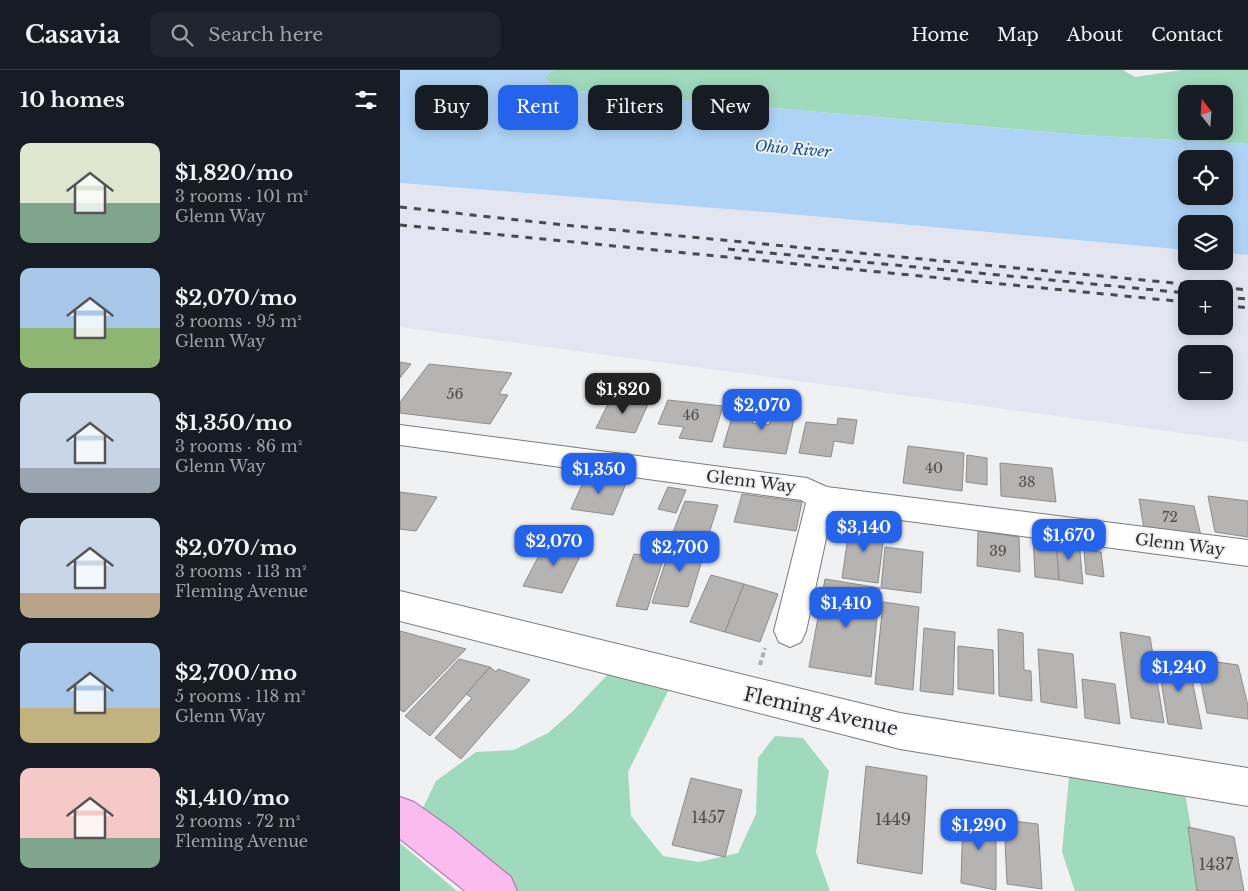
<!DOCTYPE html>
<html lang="en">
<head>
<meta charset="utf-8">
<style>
	body { margin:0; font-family:"Libre Baskerville",serif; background:#20242c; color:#f1f3f6; height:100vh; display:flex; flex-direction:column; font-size:19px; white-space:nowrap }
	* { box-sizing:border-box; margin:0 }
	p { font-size:16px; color:#9ea1a6 }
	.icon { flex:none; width:28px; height:28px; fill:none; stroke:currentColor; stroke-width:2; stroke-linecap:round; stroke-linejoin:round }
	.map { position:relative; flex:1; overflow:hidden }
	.drawer { display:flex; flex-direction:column; background:#171b24; width:400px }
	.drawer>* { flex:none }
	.banner { position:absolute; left:15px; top:15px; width:475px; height:45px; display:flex; gap:10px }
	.needle { width:32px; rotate:343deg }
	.controls { position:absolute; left:778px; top:15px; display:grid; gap:10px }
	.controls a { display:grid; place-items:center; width:55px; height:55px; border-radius:10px; background:#171b24; box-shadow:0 2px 12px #0003; font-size:25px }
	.price { position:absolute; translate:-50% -42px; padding:0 11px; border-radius:10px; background:#2563eb; color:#fff; font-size:16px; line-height:32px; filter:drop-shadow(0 1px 2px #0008) }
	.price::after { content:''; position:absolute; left:50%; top:30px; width:15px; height:11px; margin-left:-8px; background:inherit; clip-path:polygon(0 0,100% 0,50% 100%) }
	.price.selected { background:#222; color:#fff }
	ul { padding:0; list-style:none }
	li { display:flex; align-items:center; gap:15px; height:125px; padding:0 20px }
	li span { display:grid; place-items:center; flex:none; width:140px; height:100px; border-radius:10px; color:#555 }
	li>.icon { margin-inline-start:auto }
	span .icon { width:60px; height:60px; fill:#fffc; stroke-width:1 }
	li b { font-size:21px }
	h2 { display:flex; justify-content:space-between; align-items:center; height:60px; padding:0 20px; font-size:21px }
	.chip { padding:0 18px; border-radius:10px; background:#171b24; box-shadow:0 2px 12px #0003; font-size:18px; line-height:45px }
	.chip.selected { background:#2563eb; color:#fff }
	header { display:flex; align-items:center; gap:30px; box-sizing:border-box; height:70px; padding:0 25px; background:#171b24; border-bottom:1px solid #363941 }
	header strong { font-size:24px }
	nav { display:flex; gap:28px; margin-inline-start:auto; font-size:18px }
	.search { width:350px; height:45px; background:#20242c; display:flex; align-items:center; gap:12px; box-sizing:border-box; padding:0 18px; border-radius:10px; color:#9ea1a6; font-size:19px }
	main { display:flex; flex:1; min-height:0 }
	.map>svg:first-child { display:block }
	.built { fill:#e3e6f0; fill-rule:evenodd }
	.green { fill:#9fdabd; fill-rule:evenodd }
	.water { fill:#afd3f6; fill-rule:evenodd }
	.building { fill:#b6b4b3; stroke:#8e8c8b }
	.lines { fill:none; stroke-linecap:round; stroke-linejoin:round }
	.minor-casing { stroke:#7a7a7c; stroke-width:2 }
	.major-casing { stroke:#af6ba4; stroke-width:2 }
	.path { stroke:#afafb1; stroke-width:4; stroke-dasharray:5 3; stroke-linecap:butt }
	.minor { fill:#fff; fill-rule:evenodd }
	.major { fill:#fabbef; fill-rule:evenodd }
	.rail { stroke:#4a4a4c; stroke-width:3; stroke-dasharray:7 7; stroke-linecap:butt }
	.labels { text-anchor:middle; stroke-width:4; stroke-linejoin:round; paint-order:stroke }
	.number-label { font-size:14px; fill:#4e4d4e }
	.far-water-label { font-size:15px; font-style:italic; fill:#0c5186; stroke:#f0f1f3 }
	.street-label { font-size:16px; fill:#2b2b2c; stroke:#f0f1f3 }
	.near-number-label { font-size:16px; fill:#4e4d4e }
	.near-street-label { font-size:19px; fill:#2b2b2c; stroke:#f0f1f3 }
</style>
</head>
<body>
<header>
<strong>Casavia</strong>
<div class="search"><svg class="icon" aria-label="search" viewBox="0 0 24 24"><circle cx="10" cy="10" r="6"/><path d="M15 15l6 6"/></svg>Search here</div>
<nav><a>Home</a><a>Map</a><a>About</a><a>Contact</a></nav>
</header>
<main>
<section class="drawer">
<h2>10 homes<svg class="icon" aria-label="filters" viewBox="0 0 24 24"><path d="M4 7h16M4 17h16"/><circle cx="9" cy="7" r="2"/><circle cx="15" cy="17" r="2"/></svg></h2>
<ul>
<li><span style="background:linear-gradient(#dfe7d0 60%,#7fa58c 0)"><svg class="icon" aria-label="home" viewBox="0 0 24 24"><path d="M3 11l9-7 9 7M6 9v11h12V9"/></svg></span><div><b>$1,820/mo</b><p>3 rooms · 101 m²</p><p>Glenn Way</p></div></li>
<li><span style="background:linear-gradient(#a9c7e8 60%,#8fb573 0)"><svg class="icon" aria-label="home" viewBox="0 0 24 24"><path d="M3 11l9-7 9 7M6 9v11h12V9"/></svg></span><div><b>$2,070/mo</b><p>3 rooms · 95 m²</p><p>Glenn Way</p></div></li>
<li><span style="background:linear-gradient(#c9d6e8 75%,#9aa5b1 0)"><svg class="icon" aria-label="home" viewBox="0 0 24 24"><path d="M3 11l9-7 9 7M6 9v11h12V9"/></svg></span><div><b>$1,350/mo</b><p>3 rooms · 86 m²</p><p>Glenn Way</p></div></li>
<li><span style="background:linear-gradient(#c9d6e8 75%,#b9a48a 0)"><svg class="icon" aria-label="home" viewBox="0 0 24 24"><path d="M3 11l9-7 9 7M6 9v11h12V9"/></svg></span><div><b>$2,070/mo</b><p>3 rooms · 113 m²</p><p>Fleming Avenue</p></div></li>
<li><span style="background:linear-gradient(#a9c7e8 65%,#c2b280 0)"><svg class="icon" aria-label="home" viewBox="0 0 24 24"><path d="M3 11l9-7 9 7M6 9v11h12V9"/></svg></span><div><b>$2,700/mo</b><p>5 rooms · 118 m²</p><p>Glenn Way</p></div></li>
<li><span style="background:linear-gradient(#f6c9c9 70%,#7fa58c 0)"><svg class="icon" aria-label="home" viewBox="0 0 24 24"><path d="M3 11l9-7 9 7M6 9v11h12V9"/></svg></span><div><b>$1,410/mo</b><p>2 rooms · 72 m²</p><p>Fleming Avenue</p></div></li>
</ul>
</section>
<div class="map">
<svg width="848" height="821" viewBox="0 0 848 821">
	<rect width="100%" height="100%" fill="#f0f1f3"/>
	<!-- built -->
	<path class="built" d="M0,113l378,30 408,37v11h38v-8l24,2v187l-848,-115zM786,219h38v37h-38zM786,284h38v37h-38z"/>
	<!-- green -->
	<g class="green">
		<path d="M155,0h568l12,7 47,-7h66v74l-167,-9 -503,-44 -25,-6 -9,-7 7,-7zM786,24h38v37h-38z"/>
		<polygon points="215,597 272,613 228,702 231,746 263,786 299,792 338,783 356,744 358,688 375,666 403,668 429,701 416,782 430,821 116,821 20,744 36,711 76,682 114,680 148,663 172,642"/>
		<polygon points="686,690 782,706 800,808 797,821 675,821 662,782 669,707"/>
		<polygon points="0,772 0,773 57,821 0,821"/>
	</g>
	<!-- water -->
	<path class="water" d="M0,0h155l-4,1 -7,7 9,7 25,6 503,44 167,9v111l-24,-2v-29h-38v26l-408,-37 -378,-30zM786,89h38v37h-38z"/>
	<!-- building -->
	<g class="building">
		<polygon points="0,292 11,294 0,308"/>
		<polygon points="29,294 112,303 99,324 108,325 90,354 0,343 0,332"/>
		<polygon points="211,328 249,332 235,363 196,358"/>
		<polygon points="268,330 323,336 312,372 279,368 284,357 258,354"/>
		<polygon points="375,334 397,336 386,384 323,377 334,341 355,343 352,353 369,355"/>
		<polygon points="438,348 457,350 453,374 434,371 431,387 399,383 406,352 437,355"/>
		<polygon points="508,376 564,383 562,421 503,413"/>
		<polygon points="567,385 587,388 587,415 566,412"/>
		<polygon points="600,393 652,398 656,432 601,426"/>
		<polygon points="186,406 227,411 213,445 171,439"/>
		<polygon points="268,417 286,420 276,443 258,439"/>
		<polygon points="0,422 37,427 16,461 0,459"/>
		<polygon points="342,424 402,432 396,461 334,452"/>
		<polygon points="808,426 848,431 848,467 815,462"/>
		<polygon points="739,429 794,436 801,466 744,459"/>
		<polygon points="285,431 318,435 307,470 272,465"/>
		<polygon points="450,453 485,457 478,513 442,508"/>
		<polygon points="578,461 619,467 620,502 577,496"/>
		<polygon points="633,465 656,469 659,510 635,507"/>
		<polygon points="273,469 307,473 288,537 252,533"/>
		<polygon points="656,469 679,472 683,514 659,510"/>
		<polygon points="146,472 184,478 162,523 123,516"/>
		<polygon points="485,477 523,482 521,523 481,518"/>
		<polygon points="684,480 701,482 704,507 686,504"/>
		<polygon points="234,484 264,487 247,540 216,536"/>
		<polygon points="311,505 344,514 325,562 290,552"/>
		<polygon points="425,509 480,518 471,607 409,597"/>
		<polygon points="344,514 378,524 360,572 325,562"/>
		<polygon points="483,532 519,537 513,620 475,614"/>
		<polygon points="524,558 555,562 553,625 520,621"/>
		<polygon points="598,559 623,563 624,600 631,601 632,631 599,626"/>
		<polygon points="0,561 66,579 4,642 0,640"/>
		<polygon points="720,562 750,567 764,653 731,648"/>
		<polygon points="558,576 593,580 594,624 558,619"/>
		<polygon points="638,579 673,584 677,638 641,632"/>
		<polygon points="757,586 788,590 802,659 768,654"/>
		<polygon points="59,589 90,597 30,666 5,646"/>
		<polygon points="796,589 838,595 848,636 848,649 807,643"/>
		<polygon points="90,597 96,602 98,599 130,610 61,689 35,668 72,628 66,624"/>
		<polygon points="682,609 715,614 720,654 685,648"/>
		<polygon points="466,696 527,706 522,804 457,793"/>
		<polygon points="291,708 342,720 325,787 272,775"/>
		<polygon points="563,741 596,747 596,820 561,813"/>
		<polygon points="604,750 638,754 642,819 607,814"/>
		<polygon points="788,757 834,767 844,821 797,821"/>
	</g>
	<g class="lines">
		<!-- minor casing -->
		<g class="minor-casing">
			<g id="minor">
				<polygon points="0,355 407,408 427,417 848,470 848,496 432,441 406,561 401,572 390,577 379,572 374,561 406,433 401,430 0,375"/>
				<polygon points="0,521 500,643 848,698 848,736 500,679 0,551"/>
			</g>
		</g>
		<!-- major casing -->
		<g class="major-casing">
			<polygon id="major" points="0,727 14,732 52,759 111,807 117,821 65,821 0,769"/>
		</g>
		<!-- path -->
		<polyline class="path" points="360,595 365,578"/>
		<!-- minor -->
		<use href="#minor" class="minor"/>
		<!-- major -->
		<use href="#major" class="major"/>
		<!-- rail -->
		<g class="rail">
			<polyline points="0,137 164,155 848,220"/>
			<polyline points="0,155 786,232"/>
			<polyline points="328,179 786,223"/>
			<polyline points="824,227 848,229"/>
			<polyline points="824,235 848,238"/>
		</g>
	</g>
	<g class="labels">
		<!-- number labels -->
		<g class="number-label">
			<text x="55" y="329">56</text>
			<text x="291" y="350">46</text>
			<text x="534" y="403">40</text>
			<text x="627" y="417">38</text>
			<text x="770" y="452">72</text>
			<text x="598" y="486">39</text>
		</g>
		<!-- far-water labels -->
		<g class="far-water-label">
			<text transform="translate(393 79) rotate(5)" y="5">Ohio River</text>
		</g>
		<!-- street labels -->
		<g class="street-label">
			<text transform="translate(351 411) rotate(7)" y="6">Glenn Way</text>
			<text transform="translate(780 474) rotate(7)" y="6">Glenn Way</text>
		</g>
		<!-- near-number labels -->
		<g class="near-number-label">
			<text x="308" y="753">1457</text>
			<text x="493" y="755">1449</text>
			<text x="816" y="800">1437</text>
		</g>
		<!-- near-street labels -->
		<g class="near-street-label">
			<text transform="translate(421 641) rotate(13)" y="7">Fleming Avenue</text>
		</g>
	</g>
</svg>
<div class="controls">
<a><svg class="needle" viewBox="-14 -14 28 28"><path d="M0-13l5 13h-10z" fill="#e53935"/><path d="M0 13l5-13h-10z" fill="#9ea1a6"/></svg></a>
<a><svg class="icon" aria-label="locate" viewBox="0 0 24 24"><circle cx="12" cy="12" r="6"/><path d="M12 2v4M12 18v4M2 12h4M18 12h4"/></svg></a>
<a><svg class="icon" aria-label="layers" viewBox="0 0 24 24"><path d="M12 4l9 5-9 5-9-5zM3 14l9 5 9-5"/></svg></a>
<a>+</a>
<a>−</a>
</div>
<b class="price selected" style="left:223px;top:345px">$1,820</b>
<b class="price" style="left:362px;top:361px">$2,070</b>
<b class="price" style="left:199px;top:425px">$1,350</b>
<b class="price" style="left:464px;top:483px">$3,140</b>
<b class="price" style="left:669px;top:491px">$1,670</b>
<b class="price" style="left:154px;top:497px">$2,070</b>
<b class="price" style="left:280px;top:503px">$2,700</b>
<b class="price" style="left:446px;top:559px">$1,410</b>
<b class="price" style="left:779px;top:623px">$1,240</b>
<b class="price" style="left:579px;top:781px">$1,290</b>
<div class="banner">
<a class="chip">Buy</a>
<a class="chip selected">Rent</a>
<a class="chip">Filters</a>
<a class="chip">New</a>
</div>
</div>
</main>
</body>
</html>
